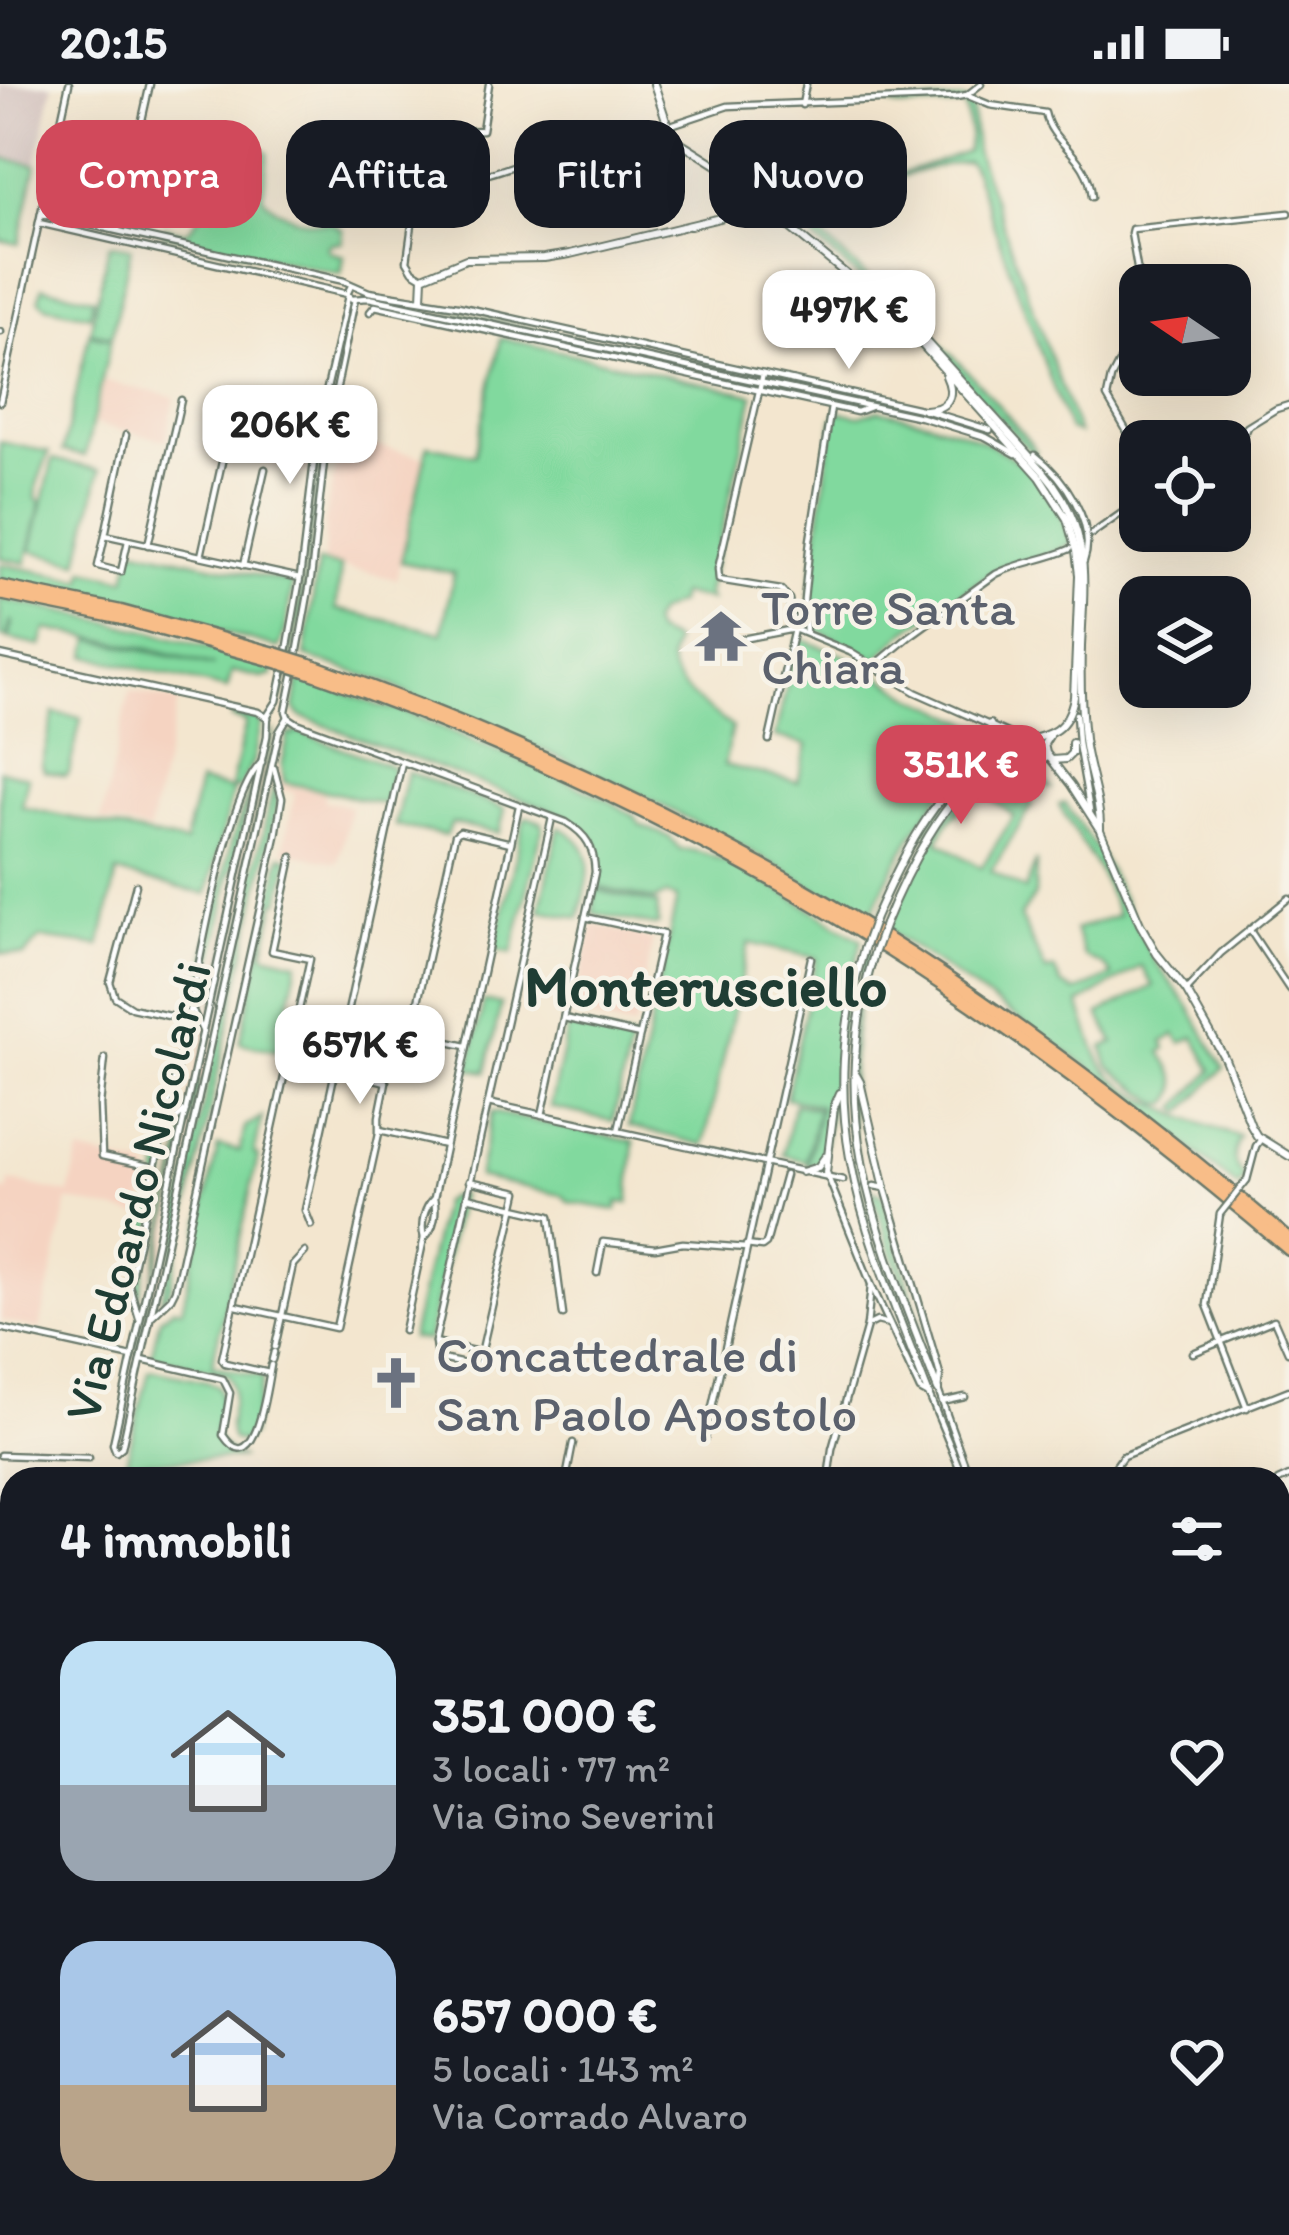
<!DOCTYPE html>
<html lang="it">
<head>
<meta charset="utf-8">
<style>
	body { margin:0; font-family:Itim,sans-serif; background:#242831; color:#f1f3f6; height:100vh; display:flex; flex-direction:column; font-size:45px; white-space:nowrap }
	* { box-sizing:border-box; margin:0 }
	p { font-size:39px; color:#9ea1a6 }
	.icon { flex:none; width:66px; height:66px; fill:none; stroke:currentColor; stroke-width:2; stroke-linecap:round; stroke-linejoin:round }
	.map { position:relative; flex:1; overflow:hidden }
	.sheet { position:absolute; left:0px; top:1383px; width:1290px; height:768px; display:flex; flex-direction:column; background:#171b24; border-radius:36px 36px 0 0; box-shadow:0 12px 48px #0002 }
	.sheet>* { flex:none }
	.guide { position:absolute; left:36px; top:36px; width:1218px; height:108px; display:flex; gap:24px }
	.needle { width:78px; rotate:283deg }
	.buttons { position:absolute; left:1119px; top:180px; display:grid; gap:24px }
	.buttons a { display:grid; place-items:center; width:132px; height:132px; border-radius:24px; background:#171b24; box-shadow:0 12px 48px #0002; font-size:60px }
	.price { position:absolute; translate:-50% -102px; padding:0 27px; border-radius:24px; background:#fff; color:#222; font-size:39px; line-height:78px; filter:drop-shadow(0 3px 6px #0008) }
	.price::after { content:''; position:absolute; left:50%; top:72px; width:36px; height:27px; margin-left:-18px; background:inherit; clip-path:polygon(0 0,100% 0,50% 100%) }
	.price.selected { background:#d1495b; color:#fff }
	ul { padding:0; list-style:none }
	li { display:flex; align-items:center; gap:36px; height:300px; padding:0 60px }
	li span { display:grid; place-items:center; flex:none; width:336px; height:240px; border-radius:36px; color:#555 }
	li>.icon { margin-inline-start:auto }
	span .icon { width:144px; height:144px; fill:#fffc; stroke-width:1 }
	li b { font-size:51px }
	h2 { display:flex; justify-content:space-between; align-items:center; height:144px; padding:0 60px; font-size:51px }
	.tag { padding:0 42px; border-radius:36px; background:#171b24; box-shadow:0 12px 48px #0002; font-size:42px; line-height:108px }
	.tag.selected { background:#d1495b; color:#fff }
	.status { display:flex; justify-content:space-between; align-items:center; height:84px; padding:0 60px; background:#171b24; direction:ltr }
	.status svg { height:33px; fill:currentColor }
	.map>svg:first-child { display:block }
	.built { fill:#f5d3c1 }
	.industrial { fill:#d1c0bc }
	.green { fill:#81d99e; stroke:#508b69; stroke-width:3 }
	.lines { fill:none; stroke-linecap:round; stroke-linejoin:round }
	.minor-casing { stroke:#69786a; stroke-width:9 }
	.tertiary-casing { stroke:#69786a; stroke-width:10 }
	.trunk-casing { stroke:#69786a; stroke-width:15 }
	.minor { stroke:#fff; stroke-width:4.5 }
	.tertiary { stroke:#fff; stroke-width:6 }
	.trunk { stroke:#f8bd88; stroke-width:10 }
	.minor-bridge-casing { stroke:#69786a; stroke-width:9; stroke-linecap:butt }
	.tertiary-bridge-casing { stroke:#69786a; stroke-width:10; stroke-linecap:butt }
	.trunk-bridge-casing { stroke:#69786a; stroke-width:15; stroke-linecap:butt }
	.minor-bridge { stroke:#fff; stroke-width:4.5 }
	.tertiary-bridge { stroke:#fff; stroke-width:6 }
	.trunk-bridge { stroke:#f8bd88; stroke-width:10 }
	.labels { text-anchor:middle; stroke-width:9; stroke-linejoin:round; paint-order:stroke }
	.worship-label { font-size:51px; fill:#5b616d; stroke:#f7f3e8; text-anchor:start }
	.street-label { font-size:51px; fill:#1f3d34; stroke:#f7f3e8 }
	.quarter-label { font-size:57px; font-weight:bold; fill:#1f3d34; stroke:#f7f3e8 }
</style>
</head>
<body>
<div class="status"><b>20:15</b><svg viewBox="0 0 49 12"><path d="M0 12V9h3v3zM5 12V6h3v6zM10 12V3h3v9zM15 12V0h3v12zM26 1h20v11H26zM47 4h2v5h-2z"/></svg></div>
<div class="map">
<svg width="1289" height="2151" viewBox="0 0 1289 2151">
	<rect width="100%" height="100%" fill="#f7f3e8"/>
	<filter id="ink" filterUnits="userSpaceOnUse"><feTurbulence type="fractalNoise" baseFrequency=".00833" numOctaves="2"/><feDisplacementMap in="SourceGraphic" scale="24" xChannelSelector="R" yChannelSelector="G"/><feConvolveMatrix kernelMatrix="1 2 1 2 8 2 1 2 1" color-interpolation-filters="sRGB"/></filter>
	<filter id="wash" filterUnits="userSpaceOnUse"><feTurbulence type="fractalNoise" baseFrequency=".004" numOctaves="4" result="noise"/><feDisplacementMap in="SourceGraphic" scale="48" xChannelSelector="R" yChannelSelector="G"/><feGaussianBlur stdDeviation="2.7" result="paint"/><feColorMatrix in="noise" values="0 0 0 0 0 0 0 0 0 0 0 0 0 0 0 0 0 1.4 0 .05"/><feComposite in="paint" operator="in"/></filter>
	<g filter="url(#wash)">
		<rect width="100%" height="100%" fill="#f3e6cf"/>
		<!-- built -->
		<g class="built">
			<polygon points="104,297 175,313 166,356 94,340"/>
			<polygon points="239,328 311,344 305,388 229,371"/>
			<polygon points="335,347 348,350 350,356 424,373 396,495 324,479 326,428 339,369 331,366"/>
			<polygon points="130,607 178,618 149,747 101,736"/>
			<polygon points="262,678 278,682 281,700 324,709 324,717 351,723 338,779 283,767 295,709 278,704 274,696 270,695 150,1239 140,1236"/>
			<polygon points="593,840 653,856 634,944 573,930"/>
			<polygon points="79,1068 150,1085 140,1132 68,1116 40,1245 0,1236 0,1106 8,1107 10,1097 69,1110"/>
		</g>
		<!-- industrial -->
		<polygon class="industrial" points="0,0 53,0 36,81 0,74"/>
		<!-- green -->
		<g class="green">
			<path d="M962,16l9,3 1,4 4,44 102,282 -9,-3 -97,-264 -5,-5c-56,7 -109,34 -164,47l6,6 -6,6c83,72 166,143 233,231l-3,4 -120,-132 -105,-89v-2l-26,-18 3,-5c60,-19 123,-35 182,-58l3,-17 -5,-28 -67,1 -9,-3z"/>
			<path d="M246,62l17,3 5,4 -5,44c18,19 42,27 68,26l12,7 -1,12 -10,1 -5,4 3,5 14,4 -3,18 -178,-40 2,-7 22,5 12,-15 12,-50 -21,-6 3,-9 33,7z"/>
			<polygon points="0,74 36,81 19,160 0,156"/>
			<polygon points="113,160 131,164 112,252 90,248 109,161"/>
			<polygon points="42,203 94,214 90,231 46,222 39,215"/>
			<polygon points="349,220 324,351 301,530 281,617 303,496 322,344"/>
			<polygon points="443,225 725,284 749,292 443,226"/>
			<polygon points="89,250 111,255 85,372 63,367"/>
			<path d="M501,254l253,57 -47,198 3,7 -30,-6 -2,9 -21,10 -6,11 4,9 19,8c-1,7 -4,13 -4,20 0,24 44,53 62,66l-8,38 74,17 9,-37 -32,-8 23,-99 58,22 55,36 76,34 3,11c-9,19 -32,31 -45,48 -32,40 -56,83 -76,131l-125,-73 -119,-60 -110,-49 -100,-40 -27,-15 -83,-27 13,-94 23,5 -5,42 106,24 12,-60 -53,-11 27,-117 47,10z"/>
			<path d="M878,326c68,15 144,31 179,98 6,11 10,24 15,36l-37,16 -33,6 -97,66 -29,27 -60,-30 -5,-9 -1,-26 23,-175 6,-7 21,4z"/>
			<polygon points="0,358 49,368 37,400 36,415 41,417 26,479 0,474"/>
			<polygon points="53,375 100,386 79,478 31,467"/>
			<polygon points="133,464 292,499 286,544 279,564 147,528 0,497 0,480 83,496 85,486 126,495"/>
			<path d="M0,515c92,18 184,39 273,68l-1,8 -10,3 -30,-7 -5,18 -140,-33 4,-17 123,27 -57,-16 -111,-21 -5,17 -32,-7 4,-17 -2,-1 -5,17 -6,-1z"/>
			<path d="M300,592l80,30 23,5 136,57 73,34 23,15 5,8 29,12 11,13c38,-5 145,69 182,90l-16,59 -21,144 -5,17 -13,7 13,-61 -34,-8 31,-140 -68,-15 -45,202 -75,-19 48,-228 -11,-3 -12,5 -57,-13c9,-41 -3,-55 -38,-74l-259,-97 -6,-8z"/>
			<polygon points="54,629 81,634 69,688 65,692 44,687 42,681"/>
			<polygon points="233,630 258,635 261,641 253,677 239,705 231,703 246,638 232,634"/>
			<polygon points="296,647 393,683 385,720 284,698 282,681 289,649 294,651"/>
			<polygon points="274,648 203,978 202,979 272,650"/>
			<path d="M1023,661l16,9 -2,5c-16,-2 -32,-2 -46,5 -44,19 -94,115 -110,159l-3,-2c23,-60 76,-163 145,-176z"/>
			<path d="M1017,682l17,2c-40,25 -73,23 -96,73l43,27 33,-52 -26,-20 45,-20 9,3 9,9 -16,-2 -9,2 6,18 -41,65 34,19 11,-29 -1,34 -15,22 26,54 8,-2 7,15 14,8 37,-16c-7,-14 -17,-12 -28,-20l-9,-26 43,-15 -18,-42 -41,-68 6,-2 38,56 52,103 33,43 36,63 -41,44 -6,-4 35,-38 -18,-33 -13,6 -6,-9 -12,8 3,6 -5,4c10,17 25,34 8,51l-8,1 -44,-31 -9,-8 -5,-18 11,-4 -15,-29 54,-28 -12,-20 -62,38c7,18 15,48 25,63 23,32 98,58 136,70 -8,17 -9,27 5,40l-7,10 -139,-113 -211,-144c17,-46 54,-121 94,-151 10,-8 23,-10 35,-13z"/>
			<polygon points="0,686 28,693 22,723 185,759 199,698 233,706 207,810 117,789 100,862 40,854 24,872 0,869"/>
			<polygon points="407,688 505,725 499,749 452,739 446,752 395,741"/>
			<polygon points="253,697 234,781 229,793 224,825 201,933 196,917 231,759"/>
			<polygon points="274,699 278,718 170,1206 160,1219 178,1151 178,1136"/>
			<polygon points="527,733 541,738 543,742 512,869 495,865 524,736"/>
			<path d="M559,743c44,21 28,53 20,91l-39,-8z"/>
			<polygon points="281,772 289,774 280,817 276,817 264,868 268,871 298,878 278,967 240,959"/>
			<polygon points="596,806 657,820 659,840 655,842 593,829"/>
			<path d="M867,866l4,2c-28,95 -26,195 7,289 15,43 42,95 50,138 -15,-24 -23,-58 -34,-86 -46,-122 -62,-214 -27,-343z"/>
			<polygon points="484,917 501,920 486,988 469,985"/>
			<polygon points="568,943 631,956 613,1037 550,1023"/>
			<polygon points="196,995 200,996 138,1267 137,1265"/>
			<polygon points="794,1020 818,1025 806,1077 783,1071"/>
			<polygon points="492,1028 634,1058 629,1119 618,1118 617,1126 569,1118 562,1111 478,1093"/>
			<path d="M262,1033l-8,37 4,2 -46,209 51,13 -12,57 -10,7 -9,-2c-10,-22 10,-40 -4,-65l-77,-19 9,-38 14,-10 8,1 36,-163 22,5 5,-24z"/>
			<polygon points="177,1041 158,1129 147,1159 147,1177 139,1215 134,1199 167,1052"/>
			<polygon points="872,1106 882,1110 925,1255 887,1157"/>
			<polygon points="456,1110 460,1111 428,1257 411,1254 442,1118"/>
			<path d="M153,1286l54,11 11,5c13,36 -27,47 25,72l-117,4 23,-91z"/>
		</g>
	</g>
	<g filter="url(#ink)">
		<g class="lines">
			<!-- minor casing -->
			<g class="minor-casing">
				<g id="minor">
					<path d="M968,12l22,9 55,8c7,33 44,41 47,84"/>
					<polyline points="802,21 806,0"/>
					<polyline points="668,42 728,22 956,13 967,11 981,0"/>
					<path d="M423,92c41,10 74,-4 112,-18"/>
					<polyline points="41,130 344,197 369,208 458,222 925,326 990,346"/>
					<polyline points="39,139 347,210"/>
					<polyline points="118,144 150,0"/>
					<polyline points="423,193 413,187 407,177 414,126 423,92 435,73 463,47 482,46 489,0"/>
					<polyline points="1140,201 1131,149 1132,145 1289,129"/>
					<polyline points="351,202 347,210 352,215 369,214 921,333 986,353 1016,370"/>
					<polyline points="1140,217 1128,247 1121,275 1111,294 1107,313 1140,370"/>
					<polyline points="370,228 375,222 857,328 870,323"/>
					<polyline points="0,248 1,248"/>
					<polyline points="763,290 718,485 719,496 781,506 789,515 794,545 850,568 915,608 1023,656 1046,669"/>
					<polyline points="0,318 69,0"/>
					<path d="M1035,371c29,22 62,69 49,106"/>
					<polyline points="1230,383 1247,343 1276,325 1289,321"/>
					<polyline points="1092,450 1140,416"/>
					<polyline points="105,451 126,351"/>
					<polyline points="128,457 121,488 98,482 105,451 300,494"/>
					<polyline points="148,461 181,316"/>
					<polyline points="201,472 230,342"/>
					<polyline points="243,482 265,385"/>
					<polyline points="806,548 804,516 810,456 831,323"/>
					<polyline points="737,556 794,545 769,656"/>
					<polyline points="0,571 258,628 268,634"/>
					<polyline points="297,571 311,494 327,351 355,215"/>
					<polyline points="286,573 300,494 318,344 348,212"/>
					<path d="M875,581l35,-29 86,-62c23,-12 50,-14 74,-25"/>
					<polyline points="284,584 277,617 268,631 267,652 113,1360 116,1368 122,1363 279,648 288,633"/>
					<path d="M294,588l-8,39 2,6 9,6 269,99c21,13 28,25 29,50l-53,243"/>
					<polyline points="1076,630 1078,659 1090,727"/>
					<polyline points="136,801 110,898 115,913 132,924 187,936"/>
					<polyline points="585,833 663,850 618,1047"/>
					<polyline points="1249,845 1289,905"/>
					<polyline points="1186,906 1221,869 1289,814"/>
					<polyline points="190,921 203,948"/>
					<polyline points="564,934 640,951"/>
					<polyline points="348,936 466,962"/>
					<polyline points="411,949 455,751 460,747 511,759"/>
					<polyline points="105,974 100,1020 102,1072 153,1083"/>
					<polyline points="488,1019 843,1096"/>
					<polyline points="164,1046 186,1026"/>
					<polyline points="380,1046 445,1061"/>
					<polyline points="828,1093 871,1200 920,1306 929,1311 964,1395"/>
					<polyline points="1247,1096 1256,1062 1261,1055"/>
					<polyline points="469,1097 518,1108 478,1283 437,1274 435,1258 467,1113 552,734"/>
					<polyline points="874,1102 885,1104 934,1269 940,1291 938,1306 970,1395"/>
					<polyline points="467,1113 550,1132 563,1231"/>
					<path d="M434,1114c-10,10 -14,26 -10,40 11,-10 13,-26 10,-40l85,-392"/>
					<polyline points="1220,1130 1207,1221 1247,1324"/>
					<polyline points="311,1141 305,1126 402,678"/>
					<polyline points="746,1161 762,1163 766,1160 785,1091"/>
					<polyline points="597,1189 603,1158 655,1164 683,1159 746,1164"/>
					<polyline points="236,1222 336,1244 379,1049 379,1033 386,998 288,974"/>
					<polyline points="152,1232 171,1214 175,1206 276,752 282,714 274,684"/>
					<path d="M139,1234l-10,-33c20,-93 40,-186 61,-278 12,-52 37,-214 72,-245"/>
					<polyline points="867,1242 877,1237 889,1240"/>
					<polyline points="0,1244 132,1273"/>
					<polyline points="404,1247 424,1154"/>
					<polyline points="435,1258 482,1269"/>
					<polyline points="275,1263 293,1181 305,1168"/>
					<polyline points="1193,1269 1274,1236 1288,1268"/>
					<path d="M142,1276l81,19 7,14 -7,42c33,49 44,-51 48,-70"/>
					<polyline points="272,1276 274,1268"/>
					<polyline points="269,1289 225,1279 222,1275 310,875 272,867 292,773"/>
					<polyline points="942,1318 965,1313"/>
					<polyline points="705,1355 811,874"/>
					<polyline points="0,1371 89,1374"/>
					<polyline points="566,1395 573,1359"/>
					<polyline points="828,1395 832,1365 867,1242 871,1202"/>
					<polyline points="1106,1395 1123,1372 1289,1306"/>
					<polyline points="1278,1397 1289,1392"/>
					<polyline points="1278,1575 1289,1570"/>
					<polyline points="1278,1694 1289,1690"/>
					<polyline points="0,1842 12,1875"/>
					<polyline points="1278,1843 1289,1838"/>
					<polyline points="1278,1911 1289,1906"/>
					<polyline points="0,1926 12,1916"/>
					<polyline points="1278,2064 1289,2054"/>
					<polyline points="416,2139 424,2151"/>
					<polyline points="1012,2139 1013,2151"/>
					<polyline points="1119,2139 1128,2151"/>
					<polyline points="1070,2151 1100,2139"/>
				</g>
			</g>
			<!-- tertiary casing -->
			<g class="tertiary-casing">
				<g id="tertiary">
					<path d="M654,0l14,42 9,14 60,38 34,34 149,123 124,137c48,56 40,107 37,175 -1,31 0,62 3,92 3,30 17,61 16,91l40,94 17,30 29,36 39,69 26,67 6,10 32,20"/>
					<polyline points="422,215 423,193 466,175 544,174 570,170 720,134 763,120"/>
					<path d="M925,326c22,-1 31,-13 21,-34"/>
					<polyline points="990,640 995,654 992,665"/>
					<polyline points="1049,652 1044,660 1046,669 1071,701 1098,743"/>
					<polyline points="1052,676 1066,675 1072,669 1072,659"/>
					<path d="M875,834c25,-57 58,-126 111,-162 35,-25 78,-5 88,-59l5,-122 -3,-24 -9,-32 -27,-42 -131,-147"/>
					<path d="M885,840c18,-45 62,-137 108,-157 18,-9 38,-1 55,-10"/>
					<path d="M864,865c-52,174 3,286 65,446"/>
					<path d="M874,870c-50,167 5,283 64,436"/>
					<polyline points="856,991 860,998 885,1104"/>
					<polyline points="802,1088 818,1083 825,1073"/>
					<polyline points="828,1093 826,1088 834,1023 840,1009"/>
				</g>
			</g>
			<!-- trunk casing -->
			<g class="trunk-casing">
				<g id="trunk">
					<polyline points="0,502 121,527 275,569"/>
					<polyline points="0,510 118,534 273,577"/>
					<path d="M307,579c172,61 337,134 496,225 174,99 334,222 486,351"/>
					<path d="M305,587c204,71 400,163 583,279 141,89 274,192 401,300"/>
				</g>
			</g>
			<!-- minor -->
			<use href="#minor" class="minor"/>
			<!-- tertiary -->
			<use href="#tertiary" class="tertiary"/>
			<!-- trunk -->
			<use href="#trunk" class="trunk"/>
			<!-- minor-bridge casing -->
			<g class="minor-bridge-casing">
				<polyline id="minor-bridge" points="1220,1130 1247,1096"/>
			</g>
			<!-- tertiary-bridge casing -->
			<g class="tertiary-bridge-casing">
				<g id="tertiary-bridge">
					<polyline points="864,865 875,834"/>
					<polyline points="874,870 885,840"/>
				</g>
			</g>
			<!-- trunk-bridge casing -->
			<g class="trunk-bridge-casing">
				<g id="trunk-bridge">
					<polyline points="275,569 307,579"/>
					<polyline points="273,577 305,587"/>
				</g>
			</g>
			<!-- minor-bridge -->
			<use href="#minor-bridge" class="minor-bridge"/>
			<!-- tertiary-bridge -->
			<use href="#tertiary-bridge" class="tertiary-bridge"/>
			<!-- trunk-bridge -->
			<use href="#trunk-bridge" class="trunk-bridge"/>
		</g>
	</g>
	<!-- icons -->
	<defs>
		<g id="temple-bare" transform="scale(4.14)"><path d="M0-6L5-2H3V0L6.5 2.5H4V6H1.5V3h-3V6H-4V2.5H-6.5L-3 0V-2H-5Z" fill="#6b7280" stroke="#f7f3e8" stroke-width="2.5" paint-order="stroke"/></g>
		<g id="church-bare" transform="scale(4.14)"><path d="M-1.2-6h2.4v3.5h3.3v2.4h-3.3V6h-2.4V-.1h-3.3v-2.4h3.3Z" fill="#6b7280" stroke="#f7f3e8" stroke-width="2.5" paint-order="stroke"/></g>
	</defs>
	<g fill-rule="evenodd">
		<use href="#temple-bare" x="721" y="552"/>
		<use href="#church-bare" x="396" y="1299"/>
	</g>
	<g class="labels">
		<!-- worship labels -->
		<g class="worship-label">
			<text x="761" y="541">Torre Santa<tspan x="761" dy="59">Chiara</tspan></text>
			<text x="436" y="1288">Concattedrale di<tspan x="436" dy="59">San Paolo Apostolo</tspan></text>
		</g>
		<!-- street labels -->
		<g class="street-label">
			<text transform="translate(137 1107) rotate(-76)" y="18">Via Edoardo Nicolardi</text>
		</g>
		<!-- quarter labels -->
		<g class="quarter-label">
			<text x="706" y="922">Monterusciello</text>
		</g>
	</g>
</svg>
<div class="buttons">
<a><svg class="needle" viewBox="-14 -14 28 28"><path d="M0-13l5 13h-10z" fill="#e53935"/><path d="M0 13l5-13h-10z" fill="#9ea1a6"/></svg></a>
<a><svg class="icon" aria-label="locate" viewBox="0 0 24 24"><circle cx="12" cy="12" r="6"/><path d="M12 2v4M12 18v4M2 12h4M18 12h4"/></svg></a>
<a><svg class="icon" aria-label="layers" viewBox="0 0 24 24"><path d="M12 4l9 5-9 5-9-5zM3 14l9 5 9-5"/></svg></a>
</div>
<b class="price" style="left:849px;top:288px">497K €</b>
<b class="price" style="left:290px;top:403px">206K €</b>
<b class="price selected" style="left:961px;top:743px">351K €</b>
<b class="price" style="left:360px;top:1023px">657K €</b>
<div class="guide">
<a class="tag selected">Compra</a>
<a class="tag">Affitta</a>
<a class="tag">Filtri</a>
<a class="tag">Nuovo</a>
</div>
<section class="sheet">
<h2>4 immobili<svg class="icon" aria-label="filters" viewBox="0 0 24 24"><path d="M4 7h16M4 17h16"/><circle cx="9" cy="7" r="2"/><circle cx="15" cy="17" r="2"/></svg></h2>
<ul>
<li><span style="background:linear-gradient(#bfe0f5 60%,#9aa5b1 0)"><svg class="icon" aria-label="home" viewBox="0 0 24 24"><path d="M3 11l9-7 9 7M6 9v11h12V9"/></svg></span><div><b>351 000 €</b><p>3 locali · 77 m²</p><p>Via Gino Severini</p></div><svg class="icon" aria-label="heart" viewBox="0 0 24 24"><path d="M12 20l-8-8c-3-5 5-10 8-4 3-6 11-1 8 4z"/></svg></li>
<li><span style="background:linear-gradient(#a9c7e8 60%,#b9a48a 0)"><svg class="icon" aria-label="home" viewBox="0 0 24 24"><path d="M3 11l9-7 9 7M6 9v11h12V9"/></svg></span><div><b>657 000 €</b><p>5 locali · 143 m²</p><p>Via Corrado Alvaro</p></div><svg class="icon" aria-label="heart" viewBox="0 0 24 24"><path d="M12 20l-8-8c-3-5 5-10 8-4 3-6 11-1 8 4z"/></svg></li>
</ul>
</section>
</div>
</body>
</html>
